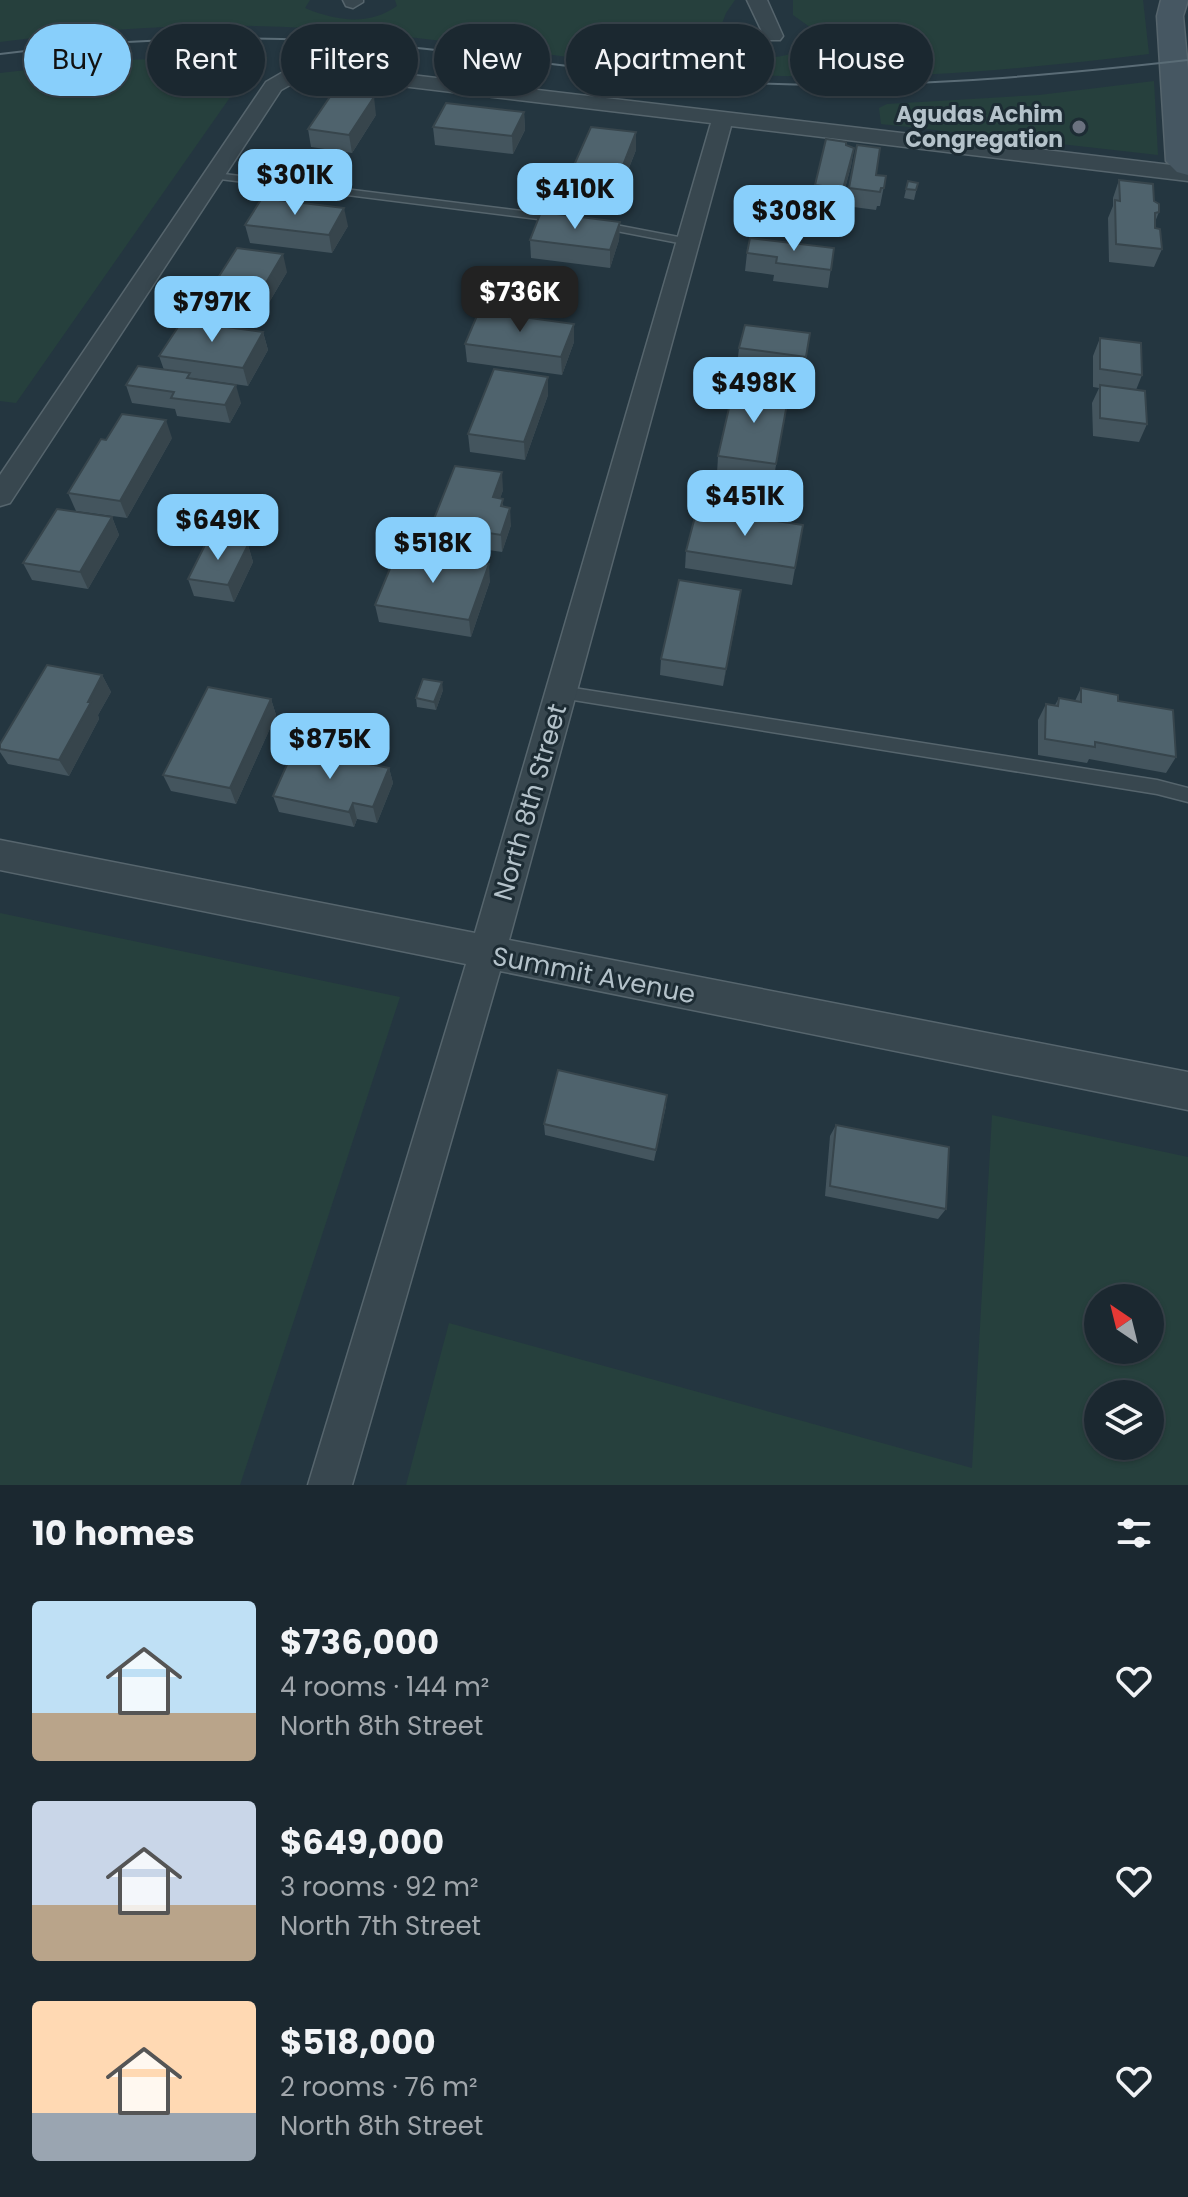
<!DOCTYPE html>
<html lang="en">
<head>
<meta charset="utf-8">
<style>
	body { margin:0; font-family:Poppins,sans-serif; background:#28343c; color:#f1f3f6; height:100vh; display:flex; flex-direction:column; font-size:30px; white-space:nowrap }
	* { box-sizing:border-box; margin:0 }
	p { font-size:26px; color:#a0a6ab }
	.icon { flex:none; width:44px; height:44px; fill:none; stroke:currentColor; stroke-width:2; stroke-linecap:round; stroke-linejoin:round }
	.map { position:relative; height:1485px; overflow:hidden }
	.panel { display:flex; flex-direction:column; background:#1b2830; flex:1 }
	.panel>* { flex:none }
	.banner { position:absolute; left:24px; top:24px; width:1140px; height:72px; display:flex; gap:16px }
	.needle { width:52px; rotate:325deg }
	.controls { position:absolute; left:1084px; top:1284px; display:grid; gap:16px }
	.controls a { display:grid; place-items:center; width:80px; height:80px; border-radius:50%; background:#1b2830; box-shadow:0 2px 6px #0004,0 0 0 2px #39444c; font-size:40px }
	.price { position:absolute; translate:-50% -68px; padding:0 18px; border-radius:16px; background:#88cffb; color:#111; font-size:26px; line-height:52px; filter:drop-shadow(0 2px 4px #0008) }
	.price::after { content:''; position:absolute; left:50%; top:48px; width:24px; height:18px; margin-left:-12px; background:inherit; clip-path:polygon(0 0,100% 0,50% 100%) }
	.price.selected { background:#222; color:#fff }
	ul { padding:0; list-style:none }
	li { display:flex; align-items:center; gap:24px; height:200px; padding:0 32px }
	li span { display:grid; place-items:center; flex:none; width:224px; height:160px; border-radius:8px; color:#555 }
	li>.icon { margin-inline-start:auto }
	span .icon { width:96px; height:96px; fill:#fffc; stroke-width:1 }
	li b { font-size:34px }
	h2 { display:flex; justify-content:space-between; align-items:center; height:96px; padding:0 32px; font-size:34px }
	.pill { padding:0 28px; border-radius:36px; background:#1b2830; box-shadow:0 2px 6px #0004,0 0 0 2px #39444c; font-size:28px; line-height:72px }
	.pill.selected { background:#88cffb; color:#111 }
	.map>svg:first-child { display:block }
	.green { fill:#26403d; fill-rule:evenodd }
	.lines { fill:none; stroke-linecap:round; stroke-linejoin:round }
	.service-casing { stroke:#56656d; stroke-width:3 }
	.minor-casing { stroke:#56656d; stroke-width:3 }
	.secondary-casing { stroke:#56656d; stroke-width:3 }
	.service { fill:#38474f; fill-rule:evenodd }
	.minor { fill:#38474f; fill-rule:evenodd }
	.secondary { fill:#465762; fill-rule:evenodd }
	.tram { stroke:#5a6c76; stroke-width:2 }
	.wall { fill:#44555e }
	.shaded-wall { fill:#37454c }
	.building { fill:#4f636d; stroke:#37454c; stroke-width:2 }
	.worship-dot { fill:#6b7280; stroke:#1d2c34; stroke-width:3 }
	.labels { text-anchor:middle; stroke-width:6; stroke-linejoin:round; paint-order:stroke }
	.far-poi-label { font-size:22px; font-weight:bold; fill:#b4c2ca; stroke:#1d2c34; text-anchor:end }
	.street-label { font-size:26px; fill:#b4c2ca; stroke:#1d2c34 }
</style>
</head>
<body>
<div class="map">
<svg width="1188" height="1485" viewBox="0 0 1188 1485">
	<rect width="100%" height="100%" fill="#243640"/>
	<!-- green -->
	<g class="green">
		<path d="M0,0h310l-5,8c31,13 64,18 92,-2l-2,-6h340l-9,13 -8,21c18,32 73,29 97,6l-1,-10 -21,-15v-15h350l6,54c-123,15 -244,26 -367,22 -159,-5 -316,-38 -475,-48 -102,-6 -206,0 -307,14z"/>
		<polygon points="268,57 238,86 16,403 0,401 0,73 114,60"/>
		<polygon points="1154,81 1158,155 881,124 879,108 887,104 1039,95"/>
		<polygon points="0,913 400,997 240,1485 0,1485"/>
		<path d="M992,1115l196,42v328h-782l43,-162 523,145zM1098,1298h52v52h-52zM1098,1394h52v52h-52z"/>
	</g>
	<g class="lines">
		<!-- service casing -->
		<g class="service-casing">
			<g id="service">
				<polygon points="216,173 562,216 568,219 562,222 212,178 210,176"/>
				<polygon points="600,222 689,239 695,242 689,245 596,227 594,225"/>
				<polygon points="561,686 1157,780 1188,788 1188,802 1157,794 561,698 555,696 553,692 555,688"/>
			</g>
		</g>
		<!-- minor casing -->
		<g class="minor-casing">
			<g id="minor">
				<polygon points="343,0 363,0 363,2 353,8 346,6"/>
				<polygon points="747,0 767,0 783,36 780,40 766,40"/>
				<polygon points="327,65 1188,167 1188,181 731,126 509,940 1188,1072 1188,1110 500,971 352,1485 308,1485 466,964 0,870 0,840 475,933 711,123 327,77 297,81 281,90 10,503 0,506 0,475 266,82 285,71"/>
			</g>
		</g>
		<!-- secondary casing -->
		<g class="secondary-casing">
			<polygon id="secondary" points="1161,0 1188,0 1183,16 1188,70 1188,175 1177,172 1166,161 1157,16"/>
		</g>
		<!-- service -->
		<use href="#service" class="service"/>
		<!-- minor -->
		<use href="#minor" class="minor"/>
		<!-- secondary -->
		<use href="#secondary" class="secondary"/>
		<!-- tram -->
		<path class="tram" d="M0,54c121,-15 241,-20 362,-11 123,9 244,32 367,39 154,9 307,-5 459,-22"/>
	</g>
	<!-- wall -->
	<g class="wall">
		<polygon points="524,112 525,130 513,154 435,145 433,127"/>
		<polygon points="376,115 352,153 311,147 308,129"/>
		<polygon points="846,145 854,148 851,166 840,207 813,203 815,185"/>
		<polygon points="857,145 876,175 886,176 880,206 877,206 876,210 846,206"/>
		<polygon points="636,150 618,196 572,190 571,172"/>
		<polygon points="1119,180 1154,201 1159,212 1155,222 1155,228 1162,249 1154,267 1109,262 1108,218 1113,206 1113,198"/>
		<polygon points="908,181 918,183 914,200 904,198"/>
		<polygon points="620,222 619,240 610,268 531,258 530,240"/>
		<polygon points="245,225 348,226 332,253 250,243"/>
		<polygon points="834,248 828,288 773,281 774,275 745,271 747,253"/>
		<polygon points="287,272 254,328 207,321 202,303"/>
		<polygon points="574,324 574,342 562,375 467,362 465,344"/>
		<polygon points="263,332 268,350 248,386 191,378 241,403 230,423 177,416 175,409 132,403 126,385 164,370 159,356"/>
		<polygon points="810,333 803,375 737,366 739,348"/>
		<polygon points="1100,338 1142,375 1136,390 1147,424 1139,442 1093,436 1092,403 1099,388 1093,387 1093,356"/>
		<polygon points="548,377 548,395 525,460 470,452 468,434"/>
		<polygon points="789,393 773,482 717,474 718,456"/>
		<polygon points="172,438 127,518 76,511 68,493"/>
		<polygon points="503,490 500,498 511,525 502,552 435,542 432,524"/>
		<polygon points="112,517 119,535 88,589 32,580 23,563"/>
		<polygon points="803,525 792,585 685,568 686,551"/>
		<polygon points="248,545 253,562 234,602 194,596 188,579"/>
		<polygon points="490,581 471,637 379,622 375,605"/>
		<polygon points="741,590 723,686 660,675 661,659"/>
		<polygon points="102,675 111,692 98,715 99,719 69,776 8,764 0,752 0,744"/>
		<polygon points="1081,688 1118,701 1176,757 1166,773 1089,759 1087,763 1038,755 1038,720 1046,704 1055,705 1059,698 1075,701"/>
		<polygon points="443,690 436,710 417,707 416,698"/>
		<polygon points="271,699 276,715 236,804 171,791 163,775"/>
		<polygon points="389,768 393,783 377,823 357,819 354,827 279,812 273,796"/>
		<polygon points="666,1106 654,1161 545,1135 544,1124"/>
		<polygon points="836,1125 946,1209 938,1219 825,1196 830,1136"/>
	</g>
	<!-- shaded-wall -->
	<g class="shaded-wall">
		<polygon points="374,97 376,115 352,153 349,135"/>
		<polygon points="524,112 525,130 513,154 512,136"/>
		<polygon points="636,132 636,150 618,196 618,178"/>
		<polygon points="854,148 851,166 840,207 843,189"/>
		<polygon points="344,208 348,226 332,253 329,235"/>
		<polygon points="620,222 619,240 610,268 610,250"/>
		<polygon points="283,254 287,272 254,328 250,310"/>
		<polygon points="574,324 574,342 562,375 561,357"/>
		<polygon points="263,332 268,350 248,386 243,368"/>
		<polygon points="548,377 548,395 525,460 524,442"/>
		<polygon points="236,385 241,403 230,423 225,405"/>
		<polygon points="166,420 172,438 127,518 120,501"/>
		<polygon points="502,472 503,490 495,515 493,497"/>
		<polygon points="510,508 511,525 502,552 501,535"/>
		<polygon points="112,517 119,535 88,589 80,572"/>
		<polygon points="248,545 253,562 234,602 228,585"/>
		<polygon points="489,564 490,581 471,637 469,620"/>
		<polygon points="741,590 739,607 723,686 726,669"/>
		<polygon points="102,675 111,692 98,715 99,719 69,776 59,760 88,702"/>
		<polygon points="442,682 443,690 436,710 434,702"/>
		<polygon points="271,699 276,715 236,804 230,788"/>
		<polygon points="389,768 393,783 377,823 373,807"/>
		<polygon points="353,803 357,819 354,827 349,812"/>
	</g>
	<!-- building -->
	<g class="building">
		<polygon points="334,91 374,97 349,135 308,129"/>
		<polygon points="446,103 524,112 512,136 433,127"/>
		<polygon points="591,127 636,132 618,178 571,172"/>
		<polygon points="826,139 846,142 846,145 854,148 843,189 815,185"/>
		<polygon points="857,145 880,148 876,175 886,176 884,188 881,188 880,192 849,188"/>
		<polygon points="1119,180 1153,184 1154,201 1159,204 1159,212 1155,213 1155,228 1160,229 1162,249 1116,244 1115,200 1120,201"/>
		<polygon points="908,181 918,183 916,190 906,189"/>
		<polygon points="262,198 344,208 329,235 245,225"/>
		<polygon points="541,212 620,222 610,250 530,240"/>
		<polygon points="750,238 834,248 831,270 776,263 777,257 747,253"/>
		<polygon points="237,248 283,254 250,310 202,303"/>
		<polygon points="479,311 574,324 561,357 465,344"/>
		<polygon points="182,321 263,332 243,368 159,356"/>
		<polygon points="745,325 810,333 806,357 739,348"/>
		<polygon points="1100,338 1141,343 1142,375 1100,369"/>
		<polygon points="138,366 190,373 187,378 236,385 225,405 171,398 174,392 126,385"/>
		<polygon points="494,369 548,377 524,442 468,434"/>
		<polygon points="1100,385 1145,391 1147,424 1100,418"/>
		<polygon points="734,386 789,393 776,464 718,456"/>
		<polygon points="122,414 166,420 120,501 68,493 101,439 106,440"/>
		<polygon points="455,466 502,472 493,497 503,499 501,506 510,508 501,535 432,524"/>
		<polygon points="57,509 112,517 80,572 23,563"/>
		<polygon points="697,509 803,525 795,568 686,551"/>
		<polygon points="208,539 248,545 228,585 188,579"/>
		<polygon points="398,549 489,564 469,620 375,605"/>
		<polygon points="679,580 741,590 726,669 661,659"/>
		<polygon points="47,665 102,675 88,702 91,702 59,760 0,749 0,744"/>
		<polygon points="423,679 442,682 434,702 416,698"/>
		<polygon points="208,687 271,699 230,788 163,775"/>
		<polygon points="1081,688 1118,695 1118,701 1173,710 1176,757 1095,742 1095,747 1045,739 1046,704 1058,706 1059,698 1081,702"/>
		<polygon points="294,749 389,768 373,807 353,803 349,812 273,796"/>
		<polygon points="558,1070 667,1095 656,1150 544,1124"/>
		<polygon points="836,1125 949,1147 946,1209 830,1186"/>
	</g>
	<!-- markers -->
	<circle class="worship-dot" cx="1079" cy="127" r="8"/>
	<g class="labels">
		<!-- far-poi labels -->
		<g class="far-poi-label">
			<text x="1063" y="122">Agudas Achim<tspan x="1063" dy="25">Congregation</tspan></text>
		</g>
		<!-- street labels -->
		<g class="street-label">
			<text transform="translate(530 802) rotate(-74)" y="9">North 8th Street</text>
			<text transform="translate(594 975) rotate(11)" y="9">Summit Avenue</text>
		</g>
	</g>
</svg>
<div class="controls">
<a><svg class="needle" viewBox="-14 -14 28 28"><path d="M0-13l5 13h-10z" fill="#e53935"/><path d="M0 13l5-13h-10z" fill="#a0a6ab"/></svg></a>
<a><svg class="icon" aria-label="layers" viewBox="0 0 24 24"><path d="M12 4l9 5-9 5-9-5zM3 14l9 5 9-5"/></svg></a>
</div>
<b class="price" style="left:295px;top:217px">$301K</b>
<b class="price" style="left:575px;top:231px">$410K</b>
<b class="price" style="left:794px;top:253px">$308K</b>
<b class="price selected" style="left:520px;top:334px">$736K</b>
<b class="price" style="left:212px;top:344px">$797K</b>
<b class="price" style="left:754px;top:425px">$498K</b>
<b class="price" style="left:745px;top:538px">$451K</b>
<b class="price" style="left:218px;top:562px">$649K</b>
<b class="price" style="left:433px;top:585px">$518K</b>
<b class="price" style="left:330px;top:781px">$875K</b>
<div class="banner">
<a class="pill selected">Buy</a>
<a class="pill">Rent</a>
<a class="pill">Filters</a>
<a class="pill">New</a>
<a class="pill">Apartment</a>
<a class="pill">House</a>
</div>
</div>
<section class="panel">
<h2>10 homes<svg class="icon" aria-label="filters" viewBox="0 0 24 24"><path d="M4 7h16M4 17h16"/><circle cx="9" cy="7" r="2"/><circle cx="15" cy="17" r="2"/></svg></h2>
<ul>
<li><span style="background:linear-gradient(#bfe0f5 70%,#b9a48a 0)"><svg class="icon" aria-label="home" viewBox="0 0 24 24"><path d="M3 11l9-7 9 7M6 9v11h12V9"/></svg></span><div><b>$736,000</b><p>4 rooms · 144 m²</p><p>North 8th Street</p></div><svg class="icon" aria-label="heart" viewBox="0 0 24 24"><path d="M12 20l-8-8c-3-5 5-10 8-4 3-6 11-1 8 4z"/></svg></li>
<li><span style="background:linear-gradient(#c9d6e8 65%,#b9a48a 0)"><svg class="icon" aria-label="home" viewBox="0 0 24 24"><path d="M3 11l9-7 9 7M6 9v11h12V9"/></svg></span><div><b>$649,000</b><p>3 rooms · 92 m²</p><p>North 7th Street</p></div><svg class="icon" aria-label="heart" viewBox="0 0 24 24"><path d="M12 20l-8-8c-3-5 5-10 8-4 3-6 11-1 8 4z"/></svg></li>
<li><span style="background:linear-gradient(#ffd9b3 70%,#9aa5b1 0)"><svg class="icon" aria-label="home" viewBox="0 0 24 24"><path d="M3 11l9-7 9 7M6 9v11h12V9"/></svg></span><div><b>$518,000</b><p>2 rooms · 76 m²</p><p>North 8th Street</p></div><svg class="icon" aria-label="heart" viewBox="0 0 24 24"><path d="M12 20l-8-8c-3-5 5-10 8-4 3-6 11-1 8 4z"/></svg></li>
</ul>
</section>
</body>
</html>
